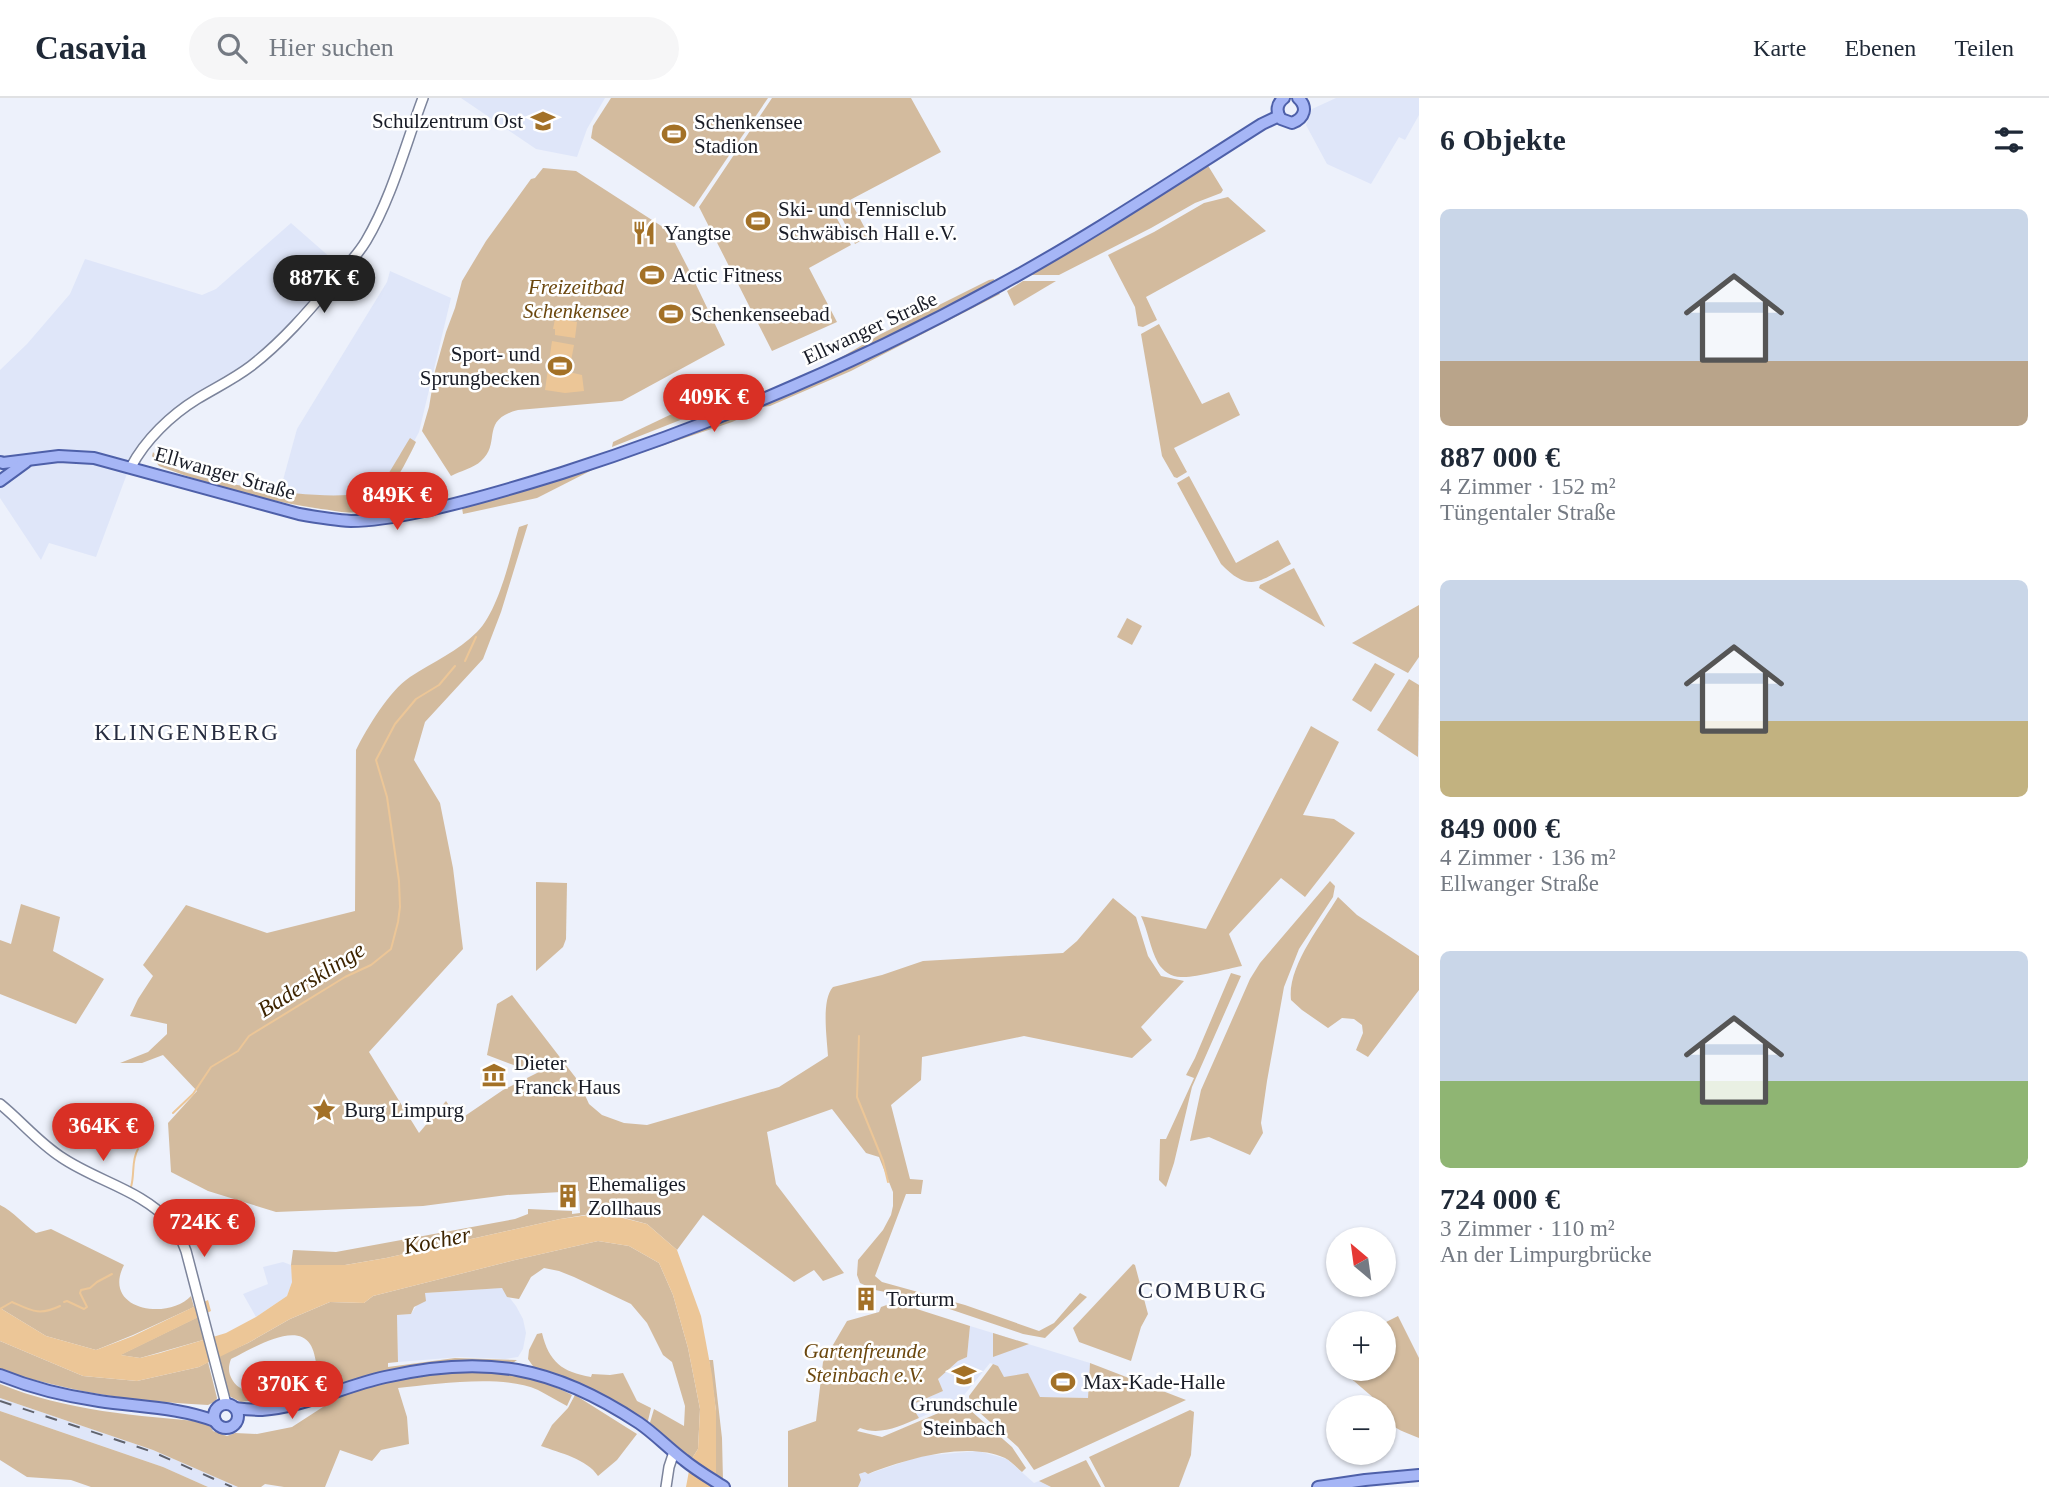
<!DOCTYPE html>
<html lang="de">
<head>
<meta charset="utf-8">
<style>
	body { margin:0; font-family:"Times New Roman",serif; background:#f6f6f7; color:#1f2937; height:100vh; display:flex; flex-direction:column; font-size:26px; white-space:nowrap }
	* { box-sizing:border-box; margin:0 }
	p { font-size:23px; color:#747a83 }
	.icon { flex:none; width:38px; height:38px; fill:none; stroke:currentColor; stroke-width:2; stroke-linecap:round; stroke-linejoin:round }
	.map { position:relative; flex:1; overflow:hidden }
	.sheet { display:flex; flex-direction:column; background:#fff; width:630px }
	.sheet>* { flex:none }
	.needle { width:46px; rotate:331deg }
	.fabs { position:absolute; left:1326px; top:1129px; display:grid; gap:14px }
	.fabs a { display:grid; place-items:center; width:70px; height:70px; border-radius:50%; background:#fff; box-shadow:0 2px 5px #0004; font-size:35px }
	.price { position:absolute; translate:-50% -60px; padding:0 16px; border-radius:24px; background:#d93025; color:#fff; font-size:23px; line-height:46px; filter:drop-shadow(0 2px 4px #0008) }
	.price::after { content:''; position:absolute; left:50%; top:42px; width:21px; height:16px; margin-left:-10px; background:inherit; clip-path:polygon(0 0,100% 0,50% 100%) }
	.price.active { background:#222; color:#fff }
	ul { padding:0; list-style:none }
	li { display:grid; align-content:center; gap:14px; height:371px; padding:0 21px }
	li span { display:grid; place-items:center; height:217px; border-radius:10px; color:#555 }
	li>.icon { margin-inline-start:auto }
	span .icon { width:126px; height:126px; fill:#fffc; stroke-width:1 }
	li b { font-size:30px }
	h2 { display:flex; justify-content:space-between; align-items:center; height:84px; padding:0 21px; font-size:30px }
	header { display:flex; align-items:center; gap:42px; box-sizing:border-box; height:98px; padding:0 35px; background:#fff; border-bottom:2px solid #e0e1e3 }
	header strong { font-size:33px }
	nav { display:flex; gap:38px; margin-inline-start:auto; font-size:24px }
	.search { width:490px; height:63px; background:#f6f6f7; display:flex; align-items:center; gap:18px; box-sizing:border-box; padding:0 24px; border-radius:38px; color:#747a83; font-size:26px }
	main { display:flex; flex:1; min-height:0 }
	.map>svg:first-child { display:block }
	.built { fill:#dfe6f9 }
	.green { fill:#d3bb9e }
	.water { fill:#ecc697 }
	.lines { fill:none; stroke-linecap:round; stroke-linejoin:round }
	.stream { stroke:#ecc697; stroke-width:2 }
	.minor-casing { stroke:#7c849b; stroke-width:12 }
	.major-casing { stroke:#4e60a9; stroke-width:14 }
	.minor { stroke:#fff; stroke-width:9 }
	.major { stroke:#a6b6f6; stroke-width:10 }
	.rail { stroke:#60636d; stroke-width:2; stroke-dasharray:12 12; stroke-linecap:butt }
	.labels { text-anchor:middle; stroke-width:5; stroke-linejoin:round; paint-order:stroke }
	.poi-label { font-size:21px; fill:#191c26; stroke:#fff; text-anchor:start }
	.park-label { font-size:21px; font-style:italic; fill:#6c480f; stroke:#fff }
	.street-label { font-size:21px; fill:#191c26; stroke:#fff }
	.neighbourhood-label { font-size:23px; letter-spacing:2px; fill:#262c40; stroke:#fff }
	.water-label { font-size:23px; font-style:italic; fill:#3d2400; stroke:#fff }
</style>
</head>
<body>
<header>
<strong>Casavia</strong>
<div class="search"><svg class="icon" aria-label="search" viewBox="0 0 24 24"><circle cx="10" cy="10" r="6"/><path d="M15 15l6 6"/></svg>Hier suchen</div>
<nav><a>Karte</a><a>Ebenen</a><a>Teilen</a></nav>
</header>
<main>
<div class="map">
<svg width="1419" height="1389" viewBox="0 0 1419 1389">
	<rect width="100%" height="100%" fill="#edf1fb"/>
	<!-- built -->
	<g class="built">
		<polygon points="461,0 605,0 587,31 577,59 536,51"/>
		<polygon points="1336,0 1419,0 1419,17 1405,42 1399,39 1371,86 1327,66 1306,27 1312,11"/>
		<polygon points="291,125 340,168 306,209 248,267 194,296 143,340 128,373 96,459 49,445 41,462 0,400 0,272 27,246 70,196 85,161 202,197 216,191"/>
		<polygon points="390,173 451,200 419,334 400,370 380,397 350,408 280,393 297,331 387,184"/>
		<polygon points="283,1164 291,1167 292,1174 292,1184 287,1198 256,1219 243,1196 268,1186 263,1169"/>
		<polygon points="502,1190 516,1208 523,1221 526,1235 523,1251 518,1259 505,1261 460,1259 398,1264 397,1217 411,1216 425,1195"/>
		<polygon points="970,1228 1090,1265 1088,1300 1040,1299 1003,1279 998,1268 990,1265 960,1302 919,1320 911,1307 943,1293 938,1281 958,1263 967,1259"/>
		<polygon points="0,1300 153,1352 238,1389 208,1389 163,1369 0,1313"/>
		<polygon points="978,1353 1007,1361 1034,1385 1039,1383 1051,1389 858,1389 860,1382 859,1376 865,1374 868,1376 921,1358"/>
	</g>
	<!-- green -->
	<g class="green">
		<polygon points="611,0 768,0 694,109 591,40 593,28"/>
		<polygon points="772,0 911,0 941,54 850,102 869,138 855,146 837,110 832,111 823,94 851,147 809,170 837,224 772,253 699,109"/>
		<polygon points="1207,66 1223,92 1221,95 1195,105 1151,130 1059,177 1026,177"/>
		<path d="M543,70l33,3 90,58 6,8 16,31 37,77 -103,56 -104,9c-39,10 -16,33 -37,51 -7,7 -21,10 -30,15l-29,-45 7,-24 6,-36 11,-39 9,-24 7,-27 24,-40 45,-62 4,-1z"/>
		<polygon points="1228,99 1266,133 1146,199 1157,222 1143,229 1138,228 1135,209 1108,157 1154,134 1204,105"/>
		<polygon points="994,181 993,186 919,225 847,259 835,263 881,236 989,182"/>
		<polygon points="1023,183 1056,183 1014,208 1007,193"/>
		<polygon points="998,194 1000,196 851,273 770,308 753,310"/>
		<polygon points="1159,226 1202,306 1229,294 1240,317 1174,350 1187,374 1177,380 1174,379 1162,358 1141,236"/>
		<polygon points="735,286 739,294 736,300 612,349 613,344"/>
		<polygon points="745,313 741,320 732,324 614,364 616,361"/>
		<path d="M410,340l6,4c-12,25 -29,60 -57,69 -12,4 -26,-1 -38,-2 -55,-8 -109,-23 -162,-43l-7,-10 1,-4c5,7 12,13 21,16 32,15 177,41 204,19 7,-5 26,-40 32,-49z"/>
		<polygon points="600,368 537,400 463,416 462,410"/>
		<path d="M1189,378l47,87 42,-23 13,24c-31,17 -41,30 -70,0l-44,-81z"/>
		<path d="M528,426l-27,88 -18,47 -58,63 -11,38 26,43 13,65 10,81 -94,103 50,81 27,-32 13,19 44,-30 36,-18 -20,-5 -32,-12 10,-51 15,-9 67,87 10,22 13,11 22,8 23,2 132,-38 49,-31c-1,-18 -7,-56 5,-69l49,-12 41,-14 140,-8 14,-12 36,-43 23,19 12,39 13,20 23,5 -43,46 11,13 -20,18 -108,-22 -102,21 -1,23 -30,25 19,74 13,1 -2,14h-15l-31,82 7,6 83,23 74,26 15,-8 26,-30 7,4 -42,41 -22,-4 -106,-36 -42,-8 -15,-7 -3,-8 1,-15 25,-30 8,-15 2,-9v-14l-14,-35 -13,-4 -34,-44 -65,23 9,52 68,89 -21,8 -9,-11 -20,12 -91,-67 -26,35 -30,-26 -44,-12 -43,7 -174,39 -41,7h-54l2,-15 43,2 179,-33 13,-5v-5l44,2v3l8,-1 -1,-22 -72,4 -84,11 -147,6 -68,-21 -37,-19 -3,-49 29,-32 -34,-36 -21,8h-22l28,-11 19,-18v-10l-37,-8 8,-17 15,-23 -10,-11 43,-60 81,28 88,-22 1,-161c11,-22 33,-59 54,-73 23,-15 48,-26 67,-45 22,-22 33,-75 42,-105z"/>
		<polygon points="1294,470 1325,529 1259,490 1260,487"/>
		<polygon points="1419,507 1419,559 1408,575 1352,545"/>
		<polygon points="1127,520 1142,528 1132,547 1117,539"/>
		<polygon points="1375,565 1395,576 1371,614 1352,602"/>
		<polygon points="1409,581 1419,587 1418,659 1377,632"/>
		<path d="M1311,628l28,16 -36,73 31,4 21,14 -50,64 -24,-19 -52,56 13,32c-16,3 -47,12 -61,11 -10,0 -18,-6 -23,-14 -8,-15 -10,-32 -17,-47l65,13z"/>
		<polygon points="1330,783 1335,788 1333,799 1299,851 1284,889 1267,983 1261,1025 1263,1035 1250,1057 1209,1039 1190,1043 1201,992 1250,881 1260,865"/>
		<polygon points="536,784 567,785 566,841 563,849 536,873"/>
		<path d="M1338,799l19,18 62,41v34l-51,67 -12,-7 7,-17 -1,-8 -8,-6 -12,-1 -14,10 -26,-18 -11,-10c-4,-33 30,-75 47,-103z"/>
		<polygon points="21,806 60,819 53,853 104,881 76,926 0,896 0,842 11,846"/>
		<polygon points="1231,875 1241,878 1192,989 1174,1065 1166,1089 1159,1082 1160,1041 1166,1041 1194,980 1186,977 1195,960"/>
		<path d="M0,1107c14,7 23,19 36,28l15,-4 73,36c-23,45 44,56 67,31l3,11 -61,28 -37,15 -50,-14 -46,-28z"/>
		<path d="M598,1143l31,5 30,17 14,32 15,53 12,61 -2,40 -7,11 -42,-34 5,-17 30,17 1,-20 -13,-44 -9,-7 -16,-32 -16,-19 -57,-27 -15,-6 -15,-3 -13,9 -12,22 -12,-2 -5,-9 -77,5 1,8 -12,6 -3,7 -14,1 1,47 -10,1v4l67,-9 62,2 -7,5 -41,-4 -49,4 -101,27c-1,-12 -2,-38 -9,-48 -15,-23 -60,6 -79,15 -3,8 -3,14 2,22 13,21 59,9 81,7l-1,3 -72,11 -12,-6 -10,-40 29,-13 42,-24 40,-17 34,1 9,-7 142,-36z"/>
		<polygon points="1133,1166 1135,1167 1148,1216 1141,1229 1131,1263 1079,1244 1073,1230"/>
		<path d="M895,1204l75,24 -3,31 -9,4 -20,18 5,12 -32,14 8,13c-19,8 -39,18 -59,10l-3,3 25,6 80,-34 50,44 14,21 -4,4c-5,-4 -11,-11 -17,-14 -39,-17 -98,1 -137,16l-3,-2 -6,2 2,6 -3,7h-70v-56l28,-10 7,-59 24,-41 32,-9 2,-5z"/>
		<polygon points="204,1216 210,1240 140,1260 120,1257"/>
		<path d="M1398,1218l21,42v80c-16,-7 -35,-11 -35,-31h-4l-4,-7 -36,-31 44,-1v-45z"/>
		<path d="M542,1235c7,29 20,39 49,44l1,-3 18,1 13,-2 14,28 14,7 -4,17 -89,-49 -23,-7 -7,-10 1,-9 8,-16z"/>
		<polygon points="993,1235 1029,1246 993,1259"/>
		<path d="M0,1243l83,35 54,5 62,-14 9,-5 9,36 -1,3 -8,4c-56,-3 -107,-8 -161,-22 -16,-4 -32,-7 -47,-14z"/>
		<polygon points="709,1262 713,1262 722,1340 723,1383 716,1378 716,1313"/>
		<polygon points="1090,1265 1186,1302 1034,1372 1018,1349 970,1306 969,1298 993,1266 998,1268 1004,1279 1028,1275 1040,1299 1088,1300"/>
		<path d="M464,1272c39,3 73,6 108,25l-5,11c-10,-5 -19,-11 -29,-16 -36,-16 -101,-6 -140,-2l9,29 2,27 -28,6 -9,11 -32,-11 -15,37h-41l-19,-3 -4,3h-23l-85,-37 -153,-52v-14c66,27 138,32 208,38l5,9 14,5 8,-3 22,1 35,-7 51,-33 52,-14 41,-8z"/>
		<path d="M575,1297l62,39 -20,26 -19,16c-11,-17 -38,-23 -57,-30l11,-21 16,-17z"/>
		<polygon points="1190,1312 1194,1314 1191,1357 1179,1389 1105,1389 1089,1359"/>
		<polygon points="0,1313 163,1369 208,1389 91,1389 71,1382 27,1379 0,1362"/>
		<polygon points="1086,1362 1101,1389 1051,1389 1039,1383"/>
	</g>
	<!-- water -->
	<g class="water">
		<polygon points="564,217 569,219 570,223 577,224 575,240 555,237 555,231 553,231 555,221 561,221"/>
		<polygon points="552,243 574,247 569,274 582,277 584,293 565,295 545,292"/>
		<polygon points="603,1115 647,1126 677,1152 701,1218 712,1277 716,1313 716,1389 686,1389 691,1362 698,1351 700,1311 688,1250 673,1197 659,1165 629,1148 598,1143 515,1162 373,1198 364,1205 330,1204 290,1221 248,1245 199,1269 137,1283 83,1278 0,1243 0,1210 46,1238 96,1252 133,1238 208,1202 211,1213 121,1257 140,1260 160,1255 226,1235 256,1219 287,1198 292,1184 291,1167 345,1167 386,1160 560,1121"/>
	</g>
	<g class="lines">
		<!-- stream -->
		<g class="stream">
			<polyline points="465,563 476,539"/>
			<polyline points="859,938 857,999 883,1063 888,1084"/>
			<polyline points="173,1015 193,996 211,969 238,953 249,938 345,879 371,867 391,851 398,824 400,809 399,783 387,699 376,662 395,626 416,601 439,587 455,568"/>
			<path d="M131,1089c4,-14 0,-26 7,-38"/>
			<polyline points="64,1204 67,1203 84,1211 87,1209 80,1195 81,1192 90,1190 97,1184 112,1176"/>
			<path d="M0,1211l12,-7c20,9 27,14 48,4"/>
		</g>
		<!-- minor casing -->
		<g class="minor-casing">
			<g id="minor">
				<path d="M131,369c14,-27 40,-52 66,-68 18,-11 37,-20 54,-33 31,-24 57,-54 82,-84 11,-13 24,-26 33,-41 26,-44 39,-95 57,-143"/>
				<path d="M0,1006c21,17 38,38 61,53 35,24 81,33 110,66 8,8 11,18 15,28l40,153"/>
				<polyline points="666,1389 669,1369 674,1354"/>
			</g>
		</g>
		<!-- major casing -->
		<g class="major-casing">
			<g id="major">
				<path d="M1284,0c-8,6 -8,14 -3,21l11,4c13,-5 16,-16 6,-25"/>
				<path d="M0,364l3,1 56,-7 35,2 205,56c17,3 34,6 52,7 25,0 50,-5 73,-10 47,-10 93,-24 138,-38 150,-48 300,-112 438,-188 90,-49 175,-106 262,-161l17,-8"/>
				<polyline points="0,383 26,364"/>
				<path d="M0,1277c32,13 65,21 99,26 39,6 79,6 116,20"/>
				<circle cx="226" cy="1318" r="12"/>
				<path d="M235,1310c9,1 18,2 27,2 42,-3 82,-24 123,-33 100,-23 168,-11 254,46 16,11 29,25 45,37 12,10 26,18 40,27"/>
				<polyline points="1318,1389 1365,1382 1419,1377"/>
			</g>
		</g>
		<!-- minor -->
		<use href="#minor" class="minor"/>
		<!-- major -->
		<use href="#major" class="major"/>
		<!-- rail -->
		<polyline class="rail" points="0,1303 153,1354 232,1389"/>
	</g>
	<!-- icons -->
	<defs>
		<g id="school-bare" transform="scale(1.89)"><path d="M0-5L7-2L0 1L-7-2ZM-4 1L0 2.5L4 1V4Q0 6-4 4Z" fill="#a37127" stroke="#fff" stroke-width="2.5" paint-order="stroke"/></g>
		<g id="stadium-bare" transform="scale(1.89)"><path d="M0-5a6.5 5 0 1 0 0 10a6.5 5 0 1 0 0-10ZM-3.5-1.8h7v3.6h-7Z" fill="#a37127" stroke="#fff" stroke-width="2.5" paint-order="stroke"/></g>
		<g id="restaurant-bare" transform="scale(1.89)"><path d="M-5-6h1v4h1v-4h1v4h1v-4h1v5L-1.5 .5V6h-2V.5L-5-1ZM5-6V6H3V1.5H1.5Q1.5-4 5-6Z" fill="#a37127" stroke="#fff" stroke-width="2.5" paint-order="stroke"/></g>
		<g id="museum-bare" transform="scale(1.89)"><path d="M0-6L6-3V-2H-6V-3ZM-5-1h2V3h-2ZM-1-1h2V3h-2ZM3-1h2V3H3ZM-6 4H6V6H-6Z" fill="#a37127" stroke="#fff" stroke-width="2.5" paint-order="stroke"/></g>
		<g id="sight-bare" transform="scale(1.89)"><path d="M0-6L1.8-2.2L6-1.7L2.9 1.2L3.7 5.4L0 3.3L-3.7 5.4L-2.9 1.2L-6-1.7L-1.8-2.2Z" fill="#a37127" stroke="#fff" stroke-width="2.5" paint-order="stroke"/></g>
		<g id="building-bare" transform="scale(1.89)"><path d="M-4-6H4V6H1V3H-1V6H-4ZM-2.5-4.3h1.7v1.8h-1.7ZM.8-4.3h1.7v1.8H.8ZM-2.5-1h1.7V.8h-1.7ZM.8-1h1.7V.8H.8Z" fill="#a37127" stroke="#fff" stroke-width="2.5" paint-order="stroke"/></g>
	</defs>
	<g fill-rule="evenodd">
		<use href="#school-bare" x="543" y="23"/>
		<use href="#stadium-bare" x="674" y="36"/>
		<use href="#stadium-bare" x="758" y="123"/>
		<use href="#restaurant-bare" x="644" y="135"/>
		<use href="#stadium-bare" x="652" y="177"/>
		<use href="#stadium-bare" x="671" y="216"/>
		<use href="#stadium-bare" x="560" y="268"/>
		<use href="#museum-bare" x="494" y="977"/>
		<use href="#sight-bare" x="324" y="1012"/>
		<use href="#building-bare" x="568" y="1098"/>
		<use href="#building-bare" x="866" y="1201"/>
		<use href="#school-bare" x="964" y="1277"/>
		<use href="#stadium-bare" x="1063" y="1284"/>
	</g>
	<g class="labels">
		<!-- poi labels -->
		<g class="poi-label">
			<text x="523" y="30" text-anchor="end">Schulzentrum Ost</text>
			<text x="694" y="31">Schenkensee<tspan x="694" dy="24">Stadion</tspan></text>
			<text x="778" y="118">Ski- und Tennisclub<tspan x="778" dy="24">Schwäbisch Hall e.V.</tspan></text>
			<text x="664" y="142">Yangtse</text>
			<text x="672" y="184">Actic Fitness</text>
			<text x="691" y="223">Schenkenseebad</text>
			<text x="540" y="263" text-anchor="end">Sport- und<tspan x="540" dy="24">Sprungbecken</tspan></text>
			<text x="514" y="972">Dieter<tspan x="514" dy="24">Franck Haus</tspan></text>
			<text x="344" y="1019">Burg Limpurg</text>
			<text x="588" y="1093">Ehemaliges<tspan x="588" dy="24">Zollhaus</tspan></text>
			<text x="886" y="1208">Torturm</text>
			<text x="1083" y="1291">Max-Kade-Halle</text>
			<text x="964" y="1313" text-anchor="middle">Grundschule<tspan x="964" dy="24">Steinbach</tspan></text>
		</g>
		<!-- park labels -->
		<g class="park-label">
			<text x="576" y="196">Freizeitbad<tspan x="576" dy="24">Schenkensee</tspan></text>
			<text x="865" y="1260">Gartenfreunde<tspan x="865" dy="24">Steinbach e.V.</tspan></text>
		</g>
		<!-- street labels -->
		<g class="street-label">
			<text transform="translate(870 230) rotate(-25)" y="7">Ellwanger Straße</text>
			<text transform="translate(225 375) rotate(16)" y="7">Ellwanger Straße</text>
		</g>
		<!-- neighbourhood labels -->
		<g class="neighbourhood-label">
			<text x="187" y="642">KLINGENBERG</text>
			<text x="1203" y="1200">COMBURG</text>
		</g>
		<!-- water labels -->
		<g class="water-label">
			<text transform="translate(311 881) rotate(-32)" y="8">Badersklinge</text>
			<text transform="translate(437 1142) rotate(-11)" y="8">Kocher</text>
		</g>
	</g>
</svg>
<div class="fabs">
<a><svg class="needle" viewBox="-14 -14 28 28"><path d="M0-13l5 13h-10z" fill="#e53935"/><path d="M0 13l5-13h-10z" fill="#747a83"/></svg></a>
<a>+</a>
<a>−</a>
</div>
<b class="price active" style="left:324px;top:217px">887K €</b>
<b class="price" style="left:714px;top:336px">409K €</b>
<b class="price" style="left:397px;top:434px">849K €</b>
<b class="price" style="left:103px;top:1065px">364K €</b>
<b class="price" style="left:204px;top:1161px">724K €</b>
<b class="price" style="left:292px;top:1323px">370K €</b>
</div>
<section class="sheet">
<h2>6 Objekte<svg class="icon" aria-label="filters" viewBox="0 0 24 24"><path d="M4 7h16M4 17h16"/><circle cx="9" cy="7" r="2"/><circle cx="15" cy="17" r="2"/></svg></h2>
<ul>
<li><span style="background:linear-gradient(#c9d6e8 70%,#b9a48a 0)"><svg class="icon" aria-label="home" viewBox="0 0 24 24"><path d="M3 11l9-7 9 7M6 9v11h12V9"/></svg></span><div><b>887 000 €</b><p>4 Zimmer · 152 m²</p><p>Tüngentaler Straße</p></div></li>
<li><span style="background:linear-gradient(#c9d6e8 65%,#c2b280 0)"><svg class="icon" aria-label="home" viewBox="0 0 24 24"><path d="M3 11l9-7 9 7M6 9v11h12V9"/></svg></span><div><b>849 000 €</b><p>4 Zimmer · 136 m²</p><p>Ellwanger Straße</p></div></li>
<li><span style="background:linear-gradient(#c9d6e8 60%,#8fb573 0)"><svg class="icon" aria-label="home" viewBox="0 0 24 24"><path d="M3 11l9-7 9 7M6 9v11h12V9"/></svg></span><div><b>724 000 €</b><p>3 Zimmer · 110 m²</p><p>An der Limpurgbrücke</p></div></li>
</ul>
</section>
</main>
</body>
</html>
